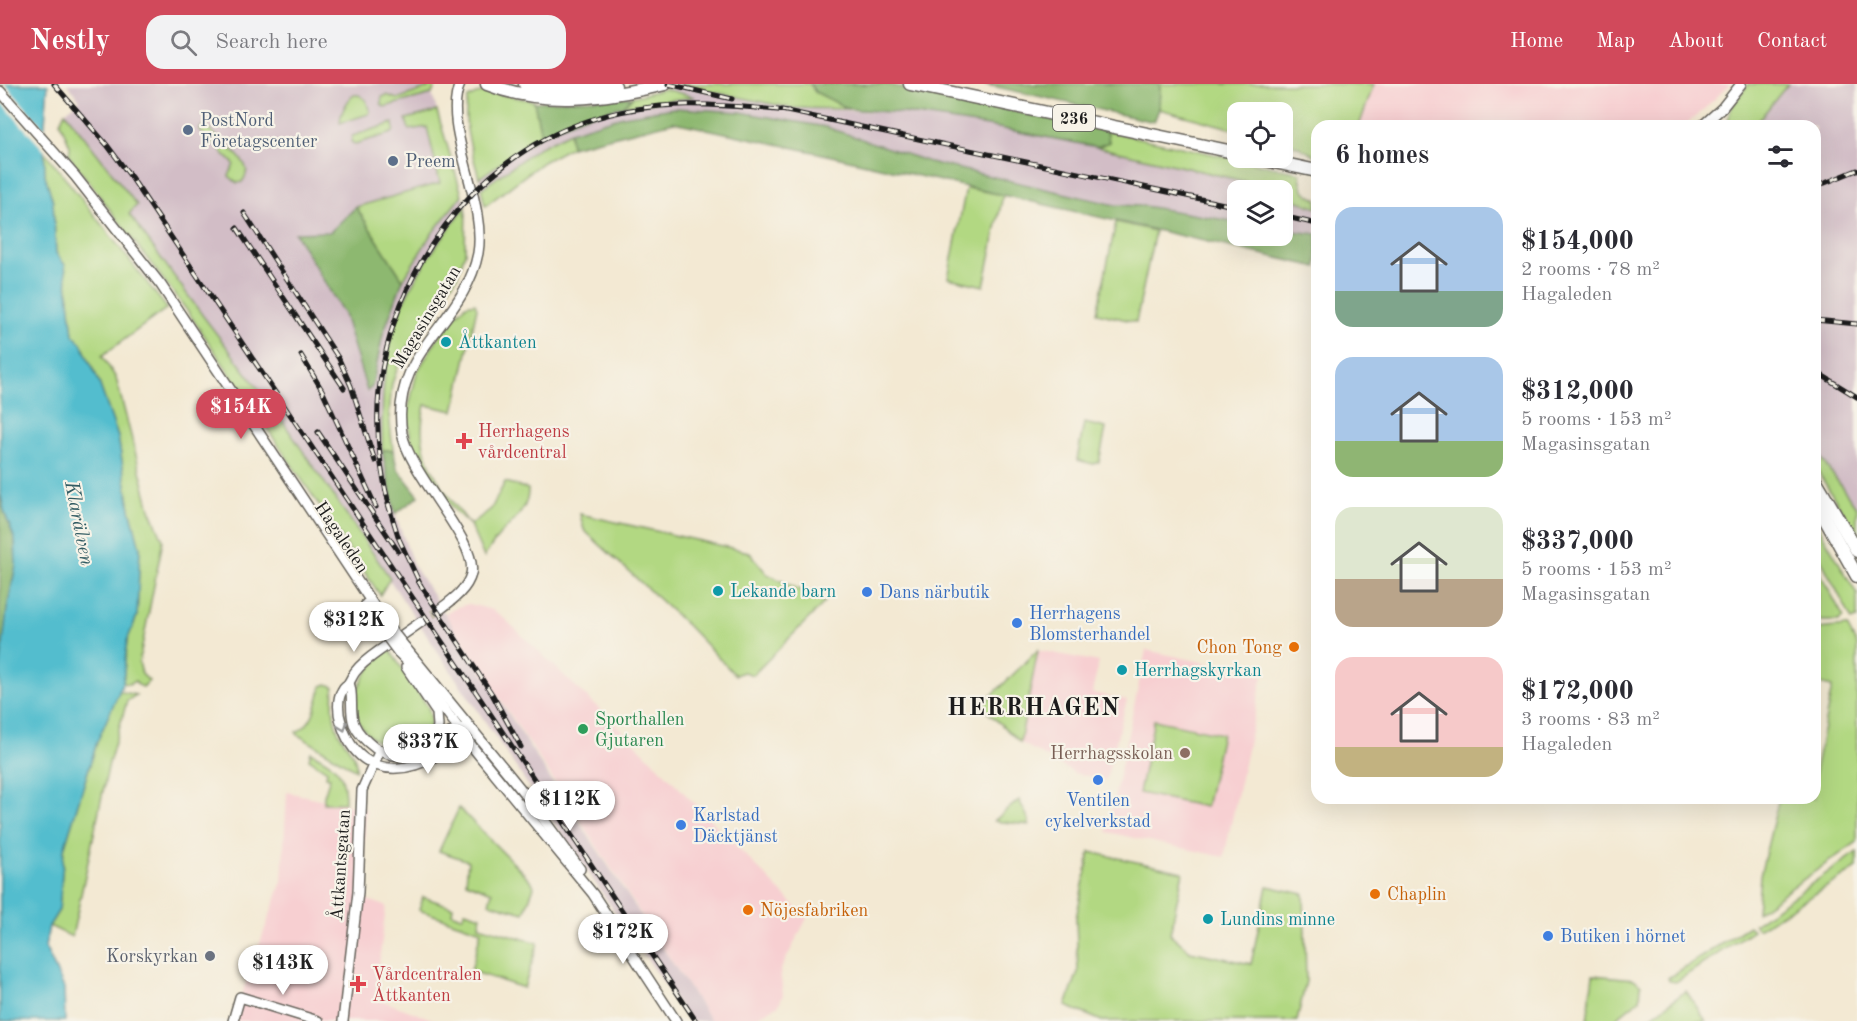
<!DOCTYPE html>
<html lang="en">
<head>
<meta charset="utf-8">
<style>
	body { margin:0; font-family:"Old Standard TT",serif; background:#f2f2f3; color:#2b2b33; height:100vh; display:flex; flex-direction:column; font-size:22px; white-space:nowrap }
	* { box-sizing:border-box; margin:0 }
	p { font-size:20px; color:#7c7c81 }
	.icon { flex:none; width:33px; height:33px; fill:none; stroke:currentColor; stroke-width:2; stroke-linecap:round; stroke-linejoin:round }
	.map { position:relative; flex:1; overflow:hidden }
	.details { position:absolute; left:1311px; top:36px; width:510px; height:684px; display:flex; flex-direction:column; background:#fff; border-radius:18px; box-shadow:0 6px 24px #0002 }
	.details>* { flex:none }
	.buttons { position:absolute; left:1227px; top:18px; display:grid; gap:12px }
	.buttons a { display:grid; place-items:center; width:66px; height:66px; border-radius:12px; background:#fff; box-shadow:0 6px 24px #0002; font-size:30px }
	.price { position:absolute; translate:-50% -51px; padding:0 14px; border-radius:21px; background:#fff; color:#222; font-size:20px; line-height:39px; filter:drop-shadow(0 2px 3px #0008) }
	.price::after { content:''; position:absolute; left:50%; top:36px; width:18px; height:14px; margin-left:-9px; background:inherit; clip-path:polygon(0 0,100% 0,50% 100%) }
	.price.selected { background:#d1495b; color:#fff }
	ul { padding:0; list-style:none }
	li { display:flex; align-items:center; gap:18px; height:150px; padding:0 24px }
	li span { display:grid; place-items:center; flex:none; width:168px; height:120px; border-radius:18px; color:#555 }
	li>.icon { margin-inline-start:auto }
	span .icon { width:72px; height:72px; fill:#fffc; stroke-width:1 }
	li b { font-size:26px }
	h2 { display:flex; justify-content:space-between; align-items:center; height:72px; padding:0 24px; font-size:26px }
	header { display:flex; align-items:center; gap:36px; box-sizing:border-box; height:84px; padding:0 30px; background:#d1495b; color:#fff }
	header strong { font-size:28px }
	nav { display:flex; gap:33px; margin-inline-start:auto; font-size:21px }
	.search { width:420px; height:54px; background:#f2f2f3; display:flex; align-items:center; gap:15px; box-sizing:border-box; padding:0 21px; border-radius:18px; color:#7c7c81; font-size:22px }
	.map>svg:first-child { display:block }
	.built { fill:#f7cfd1 }
	.industrial { fill:#d2bdc6 }
	.green { fill:#b2d882; stroke:#677a4f; stroke-width:1.5 }
	.forest { fill:#8db870; stroke:#546a46; stroke-width:1.5 }
	.water { fill:#52bdce; stroke:#376c75; stroke-width:1.5 }
	.pier { fill:#f3e9d3 }
	.lines { fill:none; stroke-linecap:round; stroke-linejoin:round }
	.tertiary-tunnel { stroke:#c8c0ae; stroke-width:9; stroke-dasharray:9 4.5; stroke-linecap:butt }
	.tertiary-casing { stroke:#67645c; stroke-width:12 }
	.primary-casing { stroke:#67645c; stroke-width:15 }
	.tertiary { stroke:#fff; stroke-width:9 }
	.primary { stroke:#fff; stroke-width:12 }
	.rail-casing { stroke:#1c1c1c; stroke-width:5 }
	.rail { stroke:#f7f3e8; stroke-width:3; stroke-dasharray:9; stroke-linecap:butt }
	.tertiary-bridge-casing { stroke:#67645c; stroke-width:12; stroke-linecap:butt }
	.tertiary-bridge { stroke:#fff; stroke-width:9 }
	.oneway { stroke:#999 }
	.service-dot { fill:#5c6f8a; stroke:#f7f3e8; stroke-width:2 }
	.culture-dot { fill:#0f9aa8; stroke:#f7f3e8; stroke-width:2 }
	.health-dot { fill:#e0444e; stroke:#f7f3e8; stroke-width:2 }
	.shop-dot { fill:#3f7fe0; stroke:#f7f3e8; stroke-width:2 }
	.food-dot { fill:#e8710a; stroke:#f7f3e8; stroke-width:2 }
	.leisure-dot { fill:#2e9e5b; stroke:#f7f3e8; stroke-width:2 }
	.education-dot { fill:#8d6e63; stroke:#f7f3e8; stroke-width:2 }
	.worship-dot { fill:#6b7280; stroke:#f7f3e8; stroke-width:2 }
	.labels { text-anchor:middle; stroke-width:4.5; stroke-linejoin:round; paint-order:stroke }
	.shield { fill:#f7f3e8; stroke:#5e5c59; stroke-width:1.5 }
	.shield-label { font-size:16px; font-weight:bold; fill:#1c1c1c }
	.service-label { font-size:18px; fill:#4e5e75; stroke:#f7f3e8; text-anchor:start }
	.street-label { font-size:18px; fill:#1c1c1c; stroke:#f7f3e8 }
	.culture-label { font-size:18px; fill:#0d838f; stroke:#f7f3e8; text-anchor:start }
	.health-label { font-size:18px; fill:#be3a42; stroke:#f7f3e8; text-anchor:start }
	.shop-label { font-size:18px; fill:#366cbe; stroke:#f7f3e8; text-anchor:start }
	.food-label { font-size:18px; fill:#c56008; stroke:#f7f3e8; text-anchor:start }
	.leisure-label { font-size:18px; fill:#27864d; stroke:#f7f3e8; text-anchor:start }
	.education-label { font-size:18px; fill:#785e54; stroke:#f7f3e8; text-anchor:end }
	.worship-label { font-size:18px; fill:#5b616d; stroke:#f7f3e8; text-anchor:end }
	.water-label { font-size:20px; font-style:italic; fill:#325c63; stroke:#f7f3e8 }
	.district-label { font-size:24px; font-weight:bold; letter-spacing:1.5px; fill:#1c1c1c; stroke:#f7f3e8 }
</style>
</head>
<body>
<header>
<strong>Nestly</strong>
<div class="search"><svg class="icon" aria-label="search" viewBox="0 0 24 24"><circle cx="10" cy="10" r="6"/><path d="M15 15l6 6"/></svg>Search here</div>
<nav><a>Home</a><a>Map</a><a>About</a><a>Contact</a></nav>
</header>
<div class="map">
<svg width="1857" height="937" viewBox="0 0 1857 937">
	<rect width="100%" height="100%" fill="#f7f3e8"/>
	<filter id="ink" filterUnits="userSpaceOnUse"><feTurbulence type="fractalNoise" baseFrequency=".0167" numOctaves="2"/><feDisplacementMap in="SourceGraphic" scale="12" xChannelSelector="R" yChannelSelector="G"/><feConvolveMatrix kernelMatrix="1 2 1 2 8 2 1 2 1" color-interpolation-filters="sRGB"/></filter>
	<filter id="wash" filterUnits="userSpaceOnUse"><feTurbulence type="fractalNoise" baseFrequency=".008" numOctaves="4" result="noise"/><feDisplacementMap in="SourceGraphic" scale="24" xChannelSelector="R" yChannelSelector="G"/><feGaussianBlur stdDeviation="1.35" result="paint"/><feColorMatrix in="noise" values="0 0 0 0 0 0 0 0 0 0 0 0 0 0 0 0 0 1.4 0 .05"/><feComposite in="paint" operator="in"/></filter>
	<g filter="url(#wash)">
		<rect width="100%" height="100%" fill="#f3e9d3"/>
		<!-- built -->
		<g class="built">
			<polygon points="1374,0 1730,0 1697,32 1682,42 1359,42"/>
			<polygon points="469,520 493,526 505,535 635,659 807,834 780,887 783,910 779,921 751,936 711,937 445,530 457,523"/>
			<polygon points="1038,566 1099,578 1092,609 1127,616 1106,696 1074,689 1020,658"/>
			<polygon points="1146,566 1263,591 1224,773 1107,748"/>
			<polygon points="287,708 366,725 361,814 386,822 375,914 437,937 236,937 241,912 282,797"/>
		</g>
		<!-- industrial -->
		<g class="industrial">
			<polygon points="67,0 436,0 432,10 437,27 406,36 427,42 440,99 356,123 330,148 295,150 344,230 366,306 372,302 383,250 403,196 430,152 462,111 466,122 438,159 394,242 384,286 382,366 395,430 413,480 550,694 711,937 690,937 532,707 274,325 203,232 129,129 137,121 65,28 80,16"/>
			<polygon points="1788,0 1857,0 1857,424 1815,366 1815,42 1754,42"/>
			<polygon points="679,1 792,24 903,29 988,42 1097,63 1279,106 1238,106 1237,138 1144,122 1115,121 929,78 826,43 740,28 674,24 623,32 570,48 538,64 481,105 479,94 541,51 583,33 623,22 692,13 665,5"/>
			<polygon points="1282,109 1287,113 1317,124 1317,150 1283,146"/>
		</g>
		<!-- green -->
		<g class="green">
			<polygon points="428,0 436,0 432,10 384,23 381,19 382,13 387,11 397,15 428,4"/>
			<polygon points="681,0 810,0 815,8 849,25 792,24 679,1"/>
			<polygon points="1160,0 1374,0 1359,42 1317,42 1317,73 1297,62 1283,58 1282,28 1238,28 1237,46 1159,25"/>
			<polygon points="1748,0 1788,0 1754,42 1727,42 1731,24"/>
			<polygon points="665,5 694,13 623,22 632,13"/>
			<path d="M488,8l46,9 7,34 -62,43c-6,-24 -18,-54 -11,-80l8,-4z"/>
			<path d="M354,11h5l7,5 4,12 -1,2 -29,9c0,-9 7,-23 14,-28z"/>
			<polygon points="437,27 462,111 430,152 403,196 356,123 440,99 427,43 409,46 406,35"/>
			<polygon points="65,28 137,121 129,130 203,232 274,325 390,494 380,511 188,228 69,72 70,62 60,38"/>
			<polygon points="393,39 394,46 392,49 355,60 351,58 352,52"/>
			<path d="M204,41c10,10 39,31 42,43 2,5 -1,10 -4,14l-5,1 -8,-7 5,-12 -35,-34z"/>
			<path d="M1107,47l193,42c1,15 3,20 17,26v9l-30,-11 -4,-4 -1,-3 -185,-43 12,-5z"/>
			<polygon points="570,48 571,63 543,78 485,122 481,105 538,64"/>
			<polygon points="44,67 167,224 102,272 116,294 150,425 163,456 139,578 142,590 149,597 143,603 138,601 135,597 129,600 123,599 127,556 137,532 140,464 130,425 118,353 97,293 81,259 73,251 65,181 56,169 53,118 45,92"/>
			<polygon points="966,104 1003,111 984,202 948,194"/>
			<path d="M466,122l-1,47 -8,24 -42,58 -15,26 -8,23 -3,31 4,35h-11c0,-41 0,-83 12,-123 13,-44 45,-85 72,-121z"/>
			<polygon points="1116,138 1155,147 1136,238 1097,229"/>
			<path d="M475,219l2,5 -23,103 -29,-6c-13,52 17,81 45,120l21,-16 14,-27 23,7c1,22 -17,33 -30,48 -5,6 -9,13 -14,20l-14,-32 -15,-14 -29,-36 -14,-27 -5,-34 10,-42 20,-33 20,-25 9,-9z"/>
			<polygon points="1084,339 1106,344 1099,378 1093,380 1077,376"/>
			<polygon points="1815,366 1857,424 1857,451 1815,383"/>
			<polygon points="580,430 749,468 767,490 825,518 753,591 744,588 735,591 688,542 584,446"/>
			<polygon points="1815,437 1857,510 1857,534 1852,536 1815,464"/>
			<path d="M1815,480l28,52 -4,5h-18l-5,-3c5,-21 -1,-33 -1,-54z"/>
			<polygon points="1847,542 1857,561 1857,758 1757,828 1760,792 1779,714 1815,714 1815,687 1832,603 1815,599 1815,554 1818,545"/>
			<path d="M389,565l39,58c9,25 -6,43 -33,41 -9,-1 -18,-6 -25,-12 -32,-29 -7,-65 19,-87z"/>
			<polygon points="1038,566 1020,658 981,622"/>
			<path d="M327,600l7,3c-1,15 -2,29 4,44 6,13 20,24 18,39l-58,-35 -2,-3c18,-7 21,-30 26,-46z"/>
			<polygon points="119,607 136,611 127,617 109,679 72,853 49,842 59,826 64,765 97,658"/>
			<polygon points="1154,636 1222,650 1206,723 1139,709"/>
			<path d="M311,668c26,15 34,18 34,51h-21v-7l6,-19 -4,-1 1,-5 -18,-12z"/>
			<polygon points="1019,716 1028,734 1029,741 994,737"/>
			<polygon points="459,724 532,798 534,803 524,829 489,819 492,808 466,798 468,777 439,767"/>
			<polygon points="1090,768 1183,788 1170,850 1190,867 1251,880 1267,802 1304,810 1306,897 1297,937 1102,937 1066,922 1078,888 1076,834"/>
			<polygon points="1857,768 1857,784 1758,845 1754,840"/>
			<polygon points="423,813 453,823 452,829 462,833 465,827 481,832 479,842 538,859 524,904 471,887 481,847 419,826"/>
			<polygon points="1749,842 1753,846 1676,898 1670,897 1668,894"/>
			<polygon points="1593,891 1634,895 1641,901 1640,915 1613,937 1587,937"/>
			<polygon points="1686,907 1706,937 1645,937"/>
		</g>
		<!-- forest -->
		<g class="forest">
			<polygon points="810,0 885,0 1107,47 1109,58 1097,63 988,42 903,29 849,25 815,8"/>
			<polygon points="983,0 1160,0 1159,25 1154,38"/>
			<polygon points="632,13 623,22 583,33 541,51 534,18"/>
			<polygon points="674,24 740,28 826,43 929,78 1115,121 1144,122 1237,138 1238,152 1282,152 1283,146 1317,150 1317,183 818,69 674,38 571,63 570,48 623,32"/>
			<polygon points="356,123 403,196 383,250 372,303 367,307 344,230 295,149 330,148"/>
			<polygon points="382,366 393,366 397,384 419,412 395,430"/>
			<polygon points="0,407 4,427 15,456 16,481 7,525 0,586"/>
		</g>
		<!-- water -->
		<polygon class="water" points="0,0 48,0 44,53 45,91 53,118 56,169 65,181 73,251 81,259 97,293 118,353 130,425 140,464 137,532 127,557 123,599 97,658 64,765 59,826 49,842 45,863 64,904 65,937 0,937 0,586 7,525 16,481 15,456 4,427 0,407"/>
		<!-- pier -->
		<polygon class="pier" points="0,0 5,0 47,48 48,71 0,17"/>
	</g>
	<g filter="url(#ink)">
		<g class="lines">
			<!-- tertiary-tunnel -->
			<polyline class="tertiary-tunnel" points="421,538 439,526"/>
			<!-- tertiary casing -->
			<g class="tertiary-casing">
				<g id="tertiary">
					<polyline points="0,7 75,92 161,201 384,537"/>
					<polyline points="1702,42 1722,24 1741,0"/>
					<polyline points="366,520 378,541"/>
					<path d="M439,526c12,-9 28,-20 32,-36 8,-32 -61,-98 -69,-141 -13,-81 63,-110 76,-180 9,-52 -37,-128 -18,-169"/>
					<polyline points="401,552 421,538"/>
					<path d="M386,562c-11,8 -23,15 -31,26 -3,4 -4,8 -7,12 -4,4 -3,1 -6,7 -5,8 -4,22 -1,31 20,69 88,51 125,9"/>
					<polyline points="405,563 528,714 580,785"/>
					<polyline points="398,568 413,583 474,665 593,810 676,937"/>
					<polyline points="406,583 437,629 438,642 434,659"/>
					<path d="M349,599c5,13 0,27 5,41 4,10 13,18 21,24 40,23 56,-13 89,-20"/>
					<polyline points="233,937 240,913 318,937"/>
					<polyline points="343,937 358,808 362,706 380,666"/>
				</g>
			</g>
			<!-- primary casing -->
			<g class="primary-casing">
				<g id="primary">
					<path d="M487,0c57,23 120,14 178,0"/>
					<polyline points="525,0 567,4 615,2"/>
					<polyline points="910,0 1238,69"/>
					<polyline points="1256,74 1317,87"/>
					<polyline points="1815,395 1857,467"/>
					<polyline points="1815,417 1857,492"/>
				</g>
			</g>
			<!-- tertiary -->
			<use href="#tertiary" class="tertiary"/>
			<!-- primary -->
			<use href="#primary" class="primary"/>
			<!-- rail casing -->
			<g class="rail-casing">
				<g id="rail">
					<polyline points="54,0 107,61 131,93 696,937"/>
					<polyline points="668,0 732,15"/>
					<polyline points="782,26 1238,123"/>
					<polyline points="1815,103 1857,86"/>
					<polyline points="244,129 339,275 351,302 375,377"/>
					<polyline points="1282,132 1317,140"/>
					<polyline points="237,144 344,304"/>
					<polyline points="1815,236 1857,240"/>
					<polyline points="301,271 322,306 376,423"/>
					<polyline points="1815,287 1857,313"/>
					<polyline points="318,348 398,467"/>
					<polyline points="388,420 399,455 422,504"/>
					<path d="M391,428c-11,-40 -16,-80 -12,-121 13,-118 93,-232 208,-270 68,-23 132,-17 202,-10"/>
					<polyline points="418,497 492,610 521,663"/>
				</g>
			</g>
			<!-- rail -->
			<use href="#rail" class="rail"/>
			<!-- tertiary-bridge casing -->
			<g class="tertiary-bridge-casing">
				<g id="tertiary-bridge">
					<polyline points="384,537 405,563"/>
					<polyline points="378,541 398,568"/>
				</g>
			</g>
			<!-- tertiary-bridge -->
			<use href="#tertiary-bridge" class="tertiary-bridge"/>
		</g>
		<!-- one-way arrows -->
		<defs><path id="oneway-chevron" d="M-2-3.5L2.5 0L-2 3.5" fill="none" stroke-width="1.6" stroke-linecap="round" stroke-linejoin="round" transform="scale(1.5)"/></defs>
		<use class="oneway" href="#oneway-chevron" transform="translate(343 643) rotate(69)"/>
	</g>
	<!-- markers -->
	<g class="service-dot">
		<circle cx="188" cy="46" r="6"/>
		<circle cx="393" cy="77" r="6"/>
	</g>
	<g class="culture-dot">
		<circle cx="446" cy="258" r="6"/>
		<circle cx="718" cy="507" r="6"/>
		<circle cx="1122" cy="586" r="6"/>
		<circle cx="1208" cy="835" r="6"/>
	</g>
	<g class="health-dot">
		<path d="M461 348h6v6h6v6h-6v6h-6v-6h-6v-6h6z"/>
		<path d="M355 891h6v6h6v6h-6v6h-6v-6h-6v-6h6z"/>
	</g>
	<g class="shop-dot">
		<circle cx="867" cy="508" r="6"/>
		<circle cx="1017" cy="539" r="6"/>
		<circle cx="1098" cy="696" r="6"/>
		<circle cx="681" cy="741" r="6"/>
		<circle cx="1548" cy="852" r="6"/>
	</g>
	<g class="food-dot">
		<circle cx="1294" cy="563" r="6"/>
		<circle cx="1375" cy="810" r="6"/>
		<circle cx="748" cy="826" r="6"/>
	</g>
	<circle class="leisure-dot" cx="583" cy="645" r="6"/>
	<circle class="education-dot" cx="1185" cy="669" r="6"/>
	<circle class="worship-dot" cx="210" cy="872" r="6"/>
	<g class="labels">
		<!-- shield labels -->
		<rect class="shield" x="1053" y="21" width="42" height="26" rx="4.5"/>
		<g class="shield-label">
			<text x="1074" y="40">236</text>
		</g>
		<!-- service labels -->
		<g class="service-label">
			<text x="200" y="42">PostNord<tspan x="200" dy="21">Företagscenter</tspan></text>
			<text x="405" y="83">Preem</text>
		</g>
		<!-- street labels -->
		<g class="street-label">
			<text transform="translate(426 233) rotate(-59)" y="6">Magasinsgatan</text>
			<text transform="translate(342 453) rotate(56)" y="6">Hagaleden</text>
			<text transform="translate(340 781) rotate(-86)" y="6">Åttkantsgatan</text>
		</g>
		<!-- culture labels -->
		<g class="culture-label">
			<text x="458" y="264">Åttkanten</text>
			<text x="730" y="513">Lekande barn</text>
			<text x="1134" y="592">Herrhagskyrkan</text>
			<text x="1220" y="841">Lundins minne</text>
		</g>
		<!-- health labels -->
		<g class="health-label">
			<text x="478" y="353">Herrhagens<tspan x="478" dy="21">vårdcentral</tspan></text>
			<text x="372" y="896">Vårdcentralen<tspan x="372" dy="21">Åttkanten</tspan></text>
		</g>
		<!-- shop labels -->
		<g class="shop-label">
			<text x="879" y="514">Dans närbutik</text>
			<text x="1029" y="535">Herrhagens<tspan x="1029" dy="21">Blomsterhandel</tspan></text>
			<text x="1098" y="722" text-anchor="middle">Ventilen<tspan x="1098" dy="21">cykelverkstad</tspan></text>
			<text x="693" y="737">Karlstad<tspan x="693" dy="21">Däcktjänst</tspan></text>
			<text x="1560" y="858">Butiken i hörnet</text>
		</g>
		<!-- food labels -->
		<g class="food-label">
			<text x="1282" y="569" text-anchor="end">Chon Tong</text>
			<text x="1387" y="816">Chaplin</text>
			<text x="760" y="832">Nöjesfabriken</text>
		</g>
		<!-- leisure labels -->
		<g class="leisure-label">
			<text x="595" y="641">Sporthallen<tspan x="595" dy="21">Gjutaren</tspan></text>
		</g>
		<!-- education labels -->
		<g class="education-label">
			<text x="1173" y="675">Herrhagsskolan</text>
		</g>
		<!-- worship labels -->
		<g class="worship-label">
			<text x="198" y="878">Korskyrkan</text>
		</g>
		<!-- water labels -->
		<g class="water-label">
			<text transform="translate(80 439) rotate(79)" y="7">Klarälven</text>
		</g>
		<!-- district labels -->
		<g class="district-label">
			<text x="1034" y="631">HERRHAGEN</text>
		</g>
	</g>
</svg>
<div class="buttons">
<a><svg class="icon" aria-label="locate" viewBox="0 0 24 24"><circle cx="12" cy="12" r="6"/><path d="M12 2v4M12 18v4M2 12h4M18 12h4"/></svg></a>
<a><svg class="icon" aria-label="layers" viewBox="0 0 24 24"><path d="M12 4l9 5-9 5-9-5zM3 14l9 5 9-5"/></svg></a>
</div>
<b class="price selected" style="left:241px;top:356px">$154K</b>
<b class="price" style="left:354px;top:569px">$312K</b>
<b class="price" style="left:428px;top:691px">$337K</b>
<b class="price" style="left:570px;top:748px">$112K</b>
<b class="price" style="left:623px;top:881px">$172K</b>
<b class="price" style="left:283px;top:912px">$143K</b>
<section class="details">
<h2>6 homes<svg class="icon" aria-label="filters" viewBox="0 0 24 24"><path d="M4 7h16M4 17h16"/><circle cx="9" cy="7" r="2"/><circle cx="15" cy="17" r="2"/></svg></h2>
<ul>
<li><span style="background:linear-gradient(#a9c7e8 70%,#7fa58c 0)"><svg class="icon" aria-label="home" viewBox="0 0 24 24"><path d="M3 11l9-7 9 7M6 9v11h12V9"/></svg></span><div><b>$154,000</b><p>2 rooms · 78 m²</p><p>Hagaleden</p></div></li>
<li><span style="background:linear-gradient(#a9c7e8 70%,#8fb573 0)"><svg class="icon" aria-label="home" viewBox="0 0 24 24"><path d="M3 11l9-7 9 7M6 9v11h12V9"/></svg></span><div><b>$312,000</b><p>5 rooms · 153 m²</p><p>Magasinsgatan</p></div></li>
<li><span style="background:linear-gradient(#dfe7d0 60%,#b9a48a 0)"><svg class="icon" aria-label="home" viewBox="0 0 24 24"><path d="M3 11l9-7 9 7M6 9v11h12V9"/></svg></span><div><b>$337,000</b><p>5 rooms · 153 m²</p><p>Magasinsgatan</p></div></li>
<li><span style="background:linear-gradient(#f6c9c9 75%,#c2b280 0)"><svg class="icon" aria-label="home" viewBox="0 0 24 24"><path d="M3 11l9-7 9 7M6 9v11h12V9"/></svg></span><div><b>$172,000</b><p>3 rooms · 83 m²</p><p>Hagaleden</p></div></li>
</ul>
</section>
</div>
</body>
</html>
